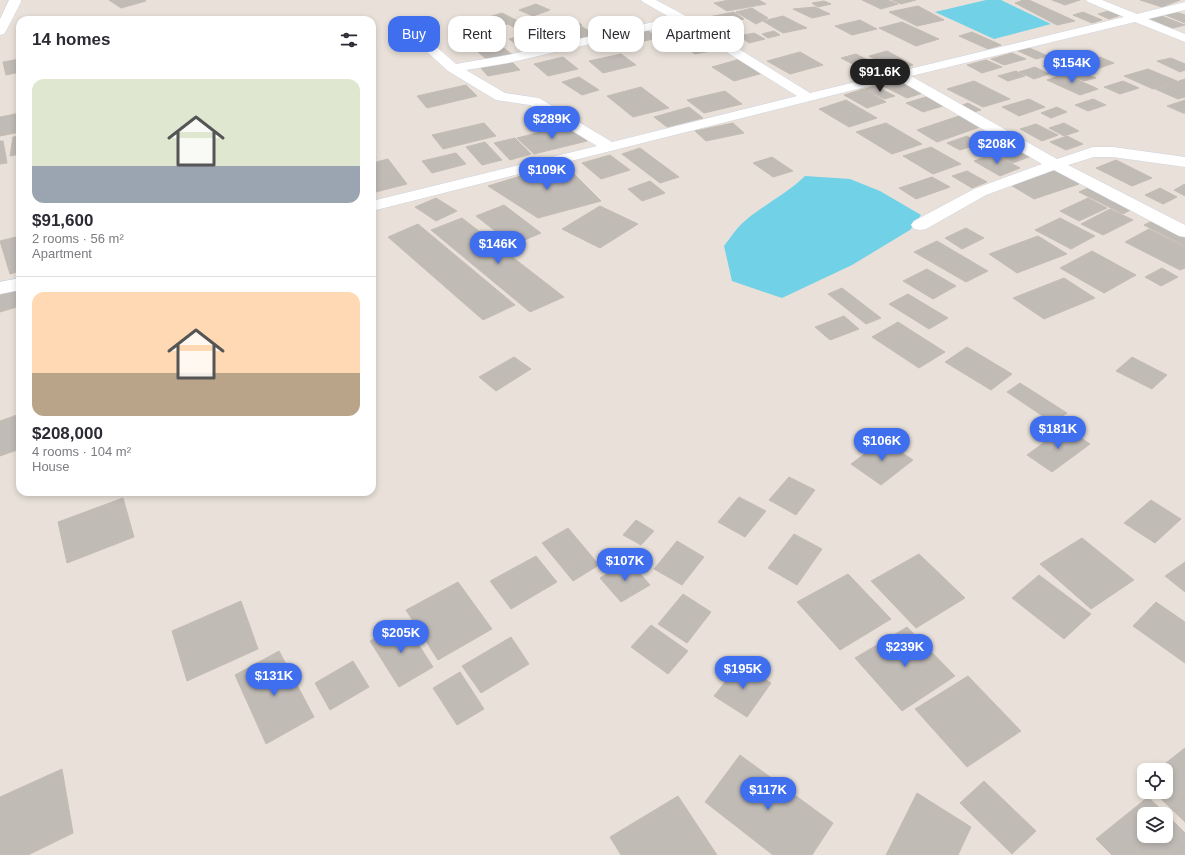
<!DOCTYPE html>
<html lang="en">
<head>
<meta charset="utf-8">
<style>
	body { margin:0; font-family:Helvetica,sans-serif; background:#f2f2f3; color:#2b2b33; height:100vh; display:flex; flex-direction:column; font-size:15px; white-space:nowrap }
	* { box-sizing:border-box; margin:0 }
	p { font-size:13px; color:#7c7c81 }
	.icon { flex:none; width:22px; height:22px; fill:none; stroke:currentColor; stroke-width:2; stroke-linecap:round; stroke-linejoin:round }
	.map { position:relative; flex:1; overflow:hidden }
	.sheet { position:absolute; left:16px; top:16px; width:360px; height:480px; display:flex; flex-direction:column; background:#fff; border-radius:12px; box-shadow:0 2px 6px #0003 }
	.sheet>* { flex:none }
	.hud { position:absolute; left:388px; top:16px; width:380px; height:36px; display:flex; gap:8px }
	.controls { position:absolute; left:1137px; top:763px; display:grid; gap:8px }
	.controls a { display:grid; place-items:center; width:36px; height:36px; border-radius:8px; background:#fff; box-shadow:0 2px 6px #0003; font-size:20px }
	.price { position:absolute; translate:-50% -34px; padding:0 9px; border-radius:14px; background:#3f6fef; color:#fff; font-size:13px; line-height:26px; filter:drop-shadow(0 1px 2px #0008) }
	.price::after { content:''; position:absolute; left:50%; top:24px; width:12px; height:9px; margin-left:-6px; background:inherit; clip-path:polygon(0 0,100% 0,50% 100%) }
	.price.active { background:#222; color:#fff }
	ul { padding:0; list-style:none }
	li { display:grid; align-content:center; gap:8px; height:212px; padding:0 16px }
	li+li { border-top:1px solid #e1e1e2 }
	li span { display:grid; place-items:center; height:124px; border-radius:12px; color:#555 }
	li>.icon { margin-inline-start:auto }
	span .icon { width:72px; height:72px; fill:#fffc; stroke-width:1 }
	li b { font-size:17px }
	h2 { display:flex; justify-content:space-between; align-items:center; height:48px; padding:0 16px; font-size:17px }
	.chip { padding:0 14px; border-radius:12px; background:#fff; box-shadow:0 2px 6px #0003; font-size:14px; line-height:36px }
	.chip.active { background:#3f6fef; color:#fff }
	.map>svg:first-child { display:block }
	.water { fill:#70d1e7 }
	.building { fill:#c1bbb6; stroke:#c4bcb3 }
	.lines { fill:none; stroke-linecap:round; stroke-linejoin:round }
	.minor-casing { stroke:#ced3df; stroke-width:1 }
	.minor { fill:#fff; fill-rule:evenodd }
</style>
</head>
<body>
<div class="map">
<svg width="1185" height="855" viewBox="0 0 1185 855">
	<rect width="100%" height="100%" fill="#e9e1d9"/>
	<!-- water -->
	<g class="water">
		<polygon points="986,0 1001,0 1051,24 994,39 935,12"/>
		<path d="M805,176l45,3 30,12 41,24 -11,15 -58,35 -70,33 -50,-17 -8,-35c7,-9 13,-19 22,-26 19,-16 42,-27 59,-44z"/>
	</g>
	<!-- building -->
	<g class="building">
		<polygon points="109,0 144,0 146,1 121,8"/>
		<polygon points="729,0 759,0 766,4 727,11 714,3"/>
		<polygon points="862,0 888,0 898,4 881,9"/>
		<polygon points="892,0 916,0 901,4"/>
		<polygon points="1023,0 1029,0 1075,21 1057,25 1015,3"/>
		<polygon points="1052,0 1080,0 1065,5"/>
		<polygon points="1140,0 1180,0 1162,7"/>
		<polygon points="824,1 831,4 818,7 812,3"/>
		<polygon points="536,4 550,10 533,16 519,10"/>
		<polygon points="918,6 944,20 917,26 889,12"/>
		<polygon points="815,7 830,14 812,18 793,9"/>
		<polygon points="752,8 768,18 756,24 736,12"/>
		<polygon points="1112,10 1124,14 1109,19 1098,14"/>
		<polygon points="734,12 744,19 707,26 698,19"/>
		<polygon points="1083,12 1102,20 1092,23 1073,15"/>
		<polygon points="1176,12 1185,15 1185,23 1163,14"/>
		<polygon points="502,13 518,21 484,31 469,23"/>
		<polygon points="1159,15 1185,25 1169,29 1143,18"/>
		<polygon points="783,16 807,28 783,33 763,21"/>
		<polygon points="528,18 544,28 524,33 508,24"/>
		<polygon points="573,19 582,25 566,29 557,23"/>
		<polygon points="860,20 877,29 852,35 835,26"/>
		<polygon points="902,22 939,39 916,46 879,28"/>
		<polygon points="735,23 741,31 719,38 707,29"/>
		<polygon points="581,26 597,36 569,43 554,33"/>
		<polygon points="644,28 658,38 627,45 612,35"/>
		<polygon points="697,28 726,48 695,54 666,34"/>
		<polygon points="541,31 560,45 527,53 509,39"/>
		<polygon points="774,31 780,35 768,38 762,34"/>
		<polygon points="972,32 1001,45 988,49 959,36"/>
		<polygon points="754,33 765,39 749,43 739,36"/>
		<polygon points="497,43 513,55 489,61 473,48"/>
		<polygon points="1027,47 1048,56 1036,59 1016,50"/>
		<polygon points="887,51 913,65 895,70 869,56"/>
		<polygon points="800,52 823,65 790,74 767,61"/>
		<polygon points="1012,53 1026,59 1004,65 991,59"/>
		<polygon points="621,54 636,65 603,73 589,61"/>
		<polygon points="856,54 879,66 864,70 841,58"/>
		<polygon points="563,57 578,69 548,76 534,64"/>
		<polygon points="1100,57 1114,63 1094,70 1080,63"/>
		<polygon points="1171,58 1185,64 1185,70 1180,72 1157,61"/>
		<polygon points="20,59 20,72 6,75 3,62"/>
		<polygon points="740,59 763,73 734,81 712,67"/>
		<polygon points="510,60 520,70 488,76 479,66"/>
		<polygon points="986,60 1002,67 982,73 967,65"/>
		<polygon points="1058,62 1076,70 1062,75 1043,66"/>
		<polygon points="1035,67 1049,74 1034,79 1019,72"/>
		<polygon points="1148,69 1177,81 1153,89 1124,76"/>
		<polygon points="1016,71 1025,76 1008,81 998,76"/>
		<polygon points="1082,72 1096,78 1084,81 1071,76"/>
		<polygon points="1065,74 1098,89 1080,95 1047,80"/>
		<polygon points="579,77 599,90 582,95 562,82"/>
		<polygon points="1185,79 1185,97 1178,99 1155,89"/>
		<polygon points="897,80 923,93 907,98 881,85"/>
		<polygon points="974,81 1010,99 983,107 947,89"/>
		<polygon points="1123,81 1139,88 1120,94 1104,87"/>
		<polygon points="466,85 477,96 427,108 417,96"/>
		<polygon points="875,86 895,96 884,99 865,89"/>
		<polygon points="641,87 669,108 633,117 607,96"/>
		<polygon points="864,89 886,102 867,108 844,95"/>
		<polygon points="725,91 742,104 704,113 687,100"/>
		<polygon points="929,96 946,105 923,112 906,103"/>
		<polygon points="1029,99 1045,107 1019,116 1002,107"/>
		<polygon points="1093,99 1106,105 1088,111 1075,105"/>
		<polygon points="846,100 877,118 849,127 819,109"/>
		<polygon points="1185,100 1185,113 1183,113 1167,106"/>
		<polygon points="968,103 981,110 970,113 957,107"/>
		<polygon points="689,107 703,118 667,127 654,117"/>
		<polygon points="1057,107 1067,112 1051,118 1041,113"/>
		<polygon points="20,113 20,132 0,136 0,117"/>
		<polygon points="962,115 983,126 937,142 917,130"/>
		<polygon points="484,123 496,136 443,149 432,135"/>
		<polygon points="733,123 744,133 706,141 695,131"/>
		<polygon points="886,123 922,144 892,154 856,132"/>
		<polygon points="1064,123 1079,131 1064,136 1049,128"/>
		<polygon points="1036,124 1058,135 1042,141 1020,129"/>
		<polygon points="569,125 587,141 534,154 517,138"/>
		<polygon points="20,136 20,154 10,156 13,137"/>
		<polygon points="967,136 980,144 960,150 947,143"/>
		<polygon points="1067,136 1083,144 1066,150 1050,142"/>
		<polygon points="515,138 531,154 510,160 494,143"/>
		<polygon points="0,141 3,141 7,163 0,164"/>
		<polygon points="485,142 502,160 482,165 466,147"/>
		<polygon points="931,147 961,164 933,174 903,156"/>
		<polygon points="640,148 679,177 660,183 622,154"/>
		<polygon points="1020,148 1034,155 1013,163 1000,156"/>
		<polygon points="456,153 466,164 432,173 422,161"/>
		<polygon points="994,154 1020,168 1000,176 974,161"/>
		<polygon points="610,155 630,170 601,179 582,163"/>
		<polygon points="772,157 793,171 773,177 753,163"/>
		<polygon points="388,159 407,184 372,193 372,163"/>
		<polygon points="1116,160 1152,178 1132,186 1096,168"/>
		<polygon points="563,163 601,201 538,218 488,186"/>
		<polygon points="1052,169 1079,184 1034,199 1009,184"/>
		<polygon points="967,171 987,182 972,188 952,176"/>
		<polygon points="932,177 950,187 916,199 899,188"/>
		<polygon points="650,181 665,193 642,201 628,189"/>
		<polygon points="1185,184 1185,196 1174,190"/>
		<polygon points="1092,186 1136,207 1123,214 1079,192"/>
		<polygon points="1160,188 1177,197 1163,204 1145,195"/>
		<polygon points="436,198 457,211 436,221 415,207"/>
		<polygon points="1088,198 1107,208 1079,221 1060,211"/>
		<polygon points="504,205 541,233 513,245 476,216"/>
		<polygon points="600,206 638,224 600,248 562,229"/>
		<polygon points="1110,209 1133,220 1103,235 1081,224"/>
		<polygon points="462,218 564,297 530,312 431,230"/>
		<polygon points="1060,218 1095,236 1071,249 1035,230"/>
		<polygon points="1154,220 1185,235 1185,246 1144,225"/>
		<polygon points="418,224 515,305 483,320 388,237"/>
		<polygon points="966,228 984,238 962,249 945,238"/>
		<polygon points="1149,229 1185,247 1185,268 1180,270 1125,242"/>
		<polygon points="20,236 20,271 10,274 0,241"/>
		<polygon points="1038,236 1067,254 1017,273 989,254"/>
		<polygon points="937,241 988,271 966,282 914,252"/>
		<polygon points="1092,251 1136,275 1104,293 1060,268"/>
		<polygon points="1162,268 1178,277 1161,286 1145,277"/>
		<polygon points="927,269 956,286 933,299 903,281"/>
		<polygon points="1064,278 1095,298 1044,319 1013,298"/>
		<polygon points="842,288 881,318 866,324 828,294"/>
		<polygon points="20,290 20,306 0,312 0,295"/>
		<polygon points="908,294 948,318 929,329 889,304"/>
		<polygon points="844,316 859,329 830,340 815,327"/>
		<polygon points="898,322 945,352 919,368 872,337"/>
		<polygon points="967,347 1012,374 991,390 945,362"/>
		<polygon points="514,357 531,369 496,391 479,377"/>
		<polygon points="1132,357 1167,375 1152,389 1116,371"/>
		<polygon points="1020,383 1067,413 1053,423 1007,392"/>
		<polygon points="20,414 20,449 0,456 0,421"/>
		<polygon points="1065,427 1090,444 1052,472 1027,455"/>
		<polygon points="883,440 913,460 881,485 851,464"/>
		<polygon points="789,477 815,490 796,515 769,500"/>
		<polygon points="739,497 766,511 745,537 718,522"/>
		<polygon points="123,498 134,537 67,563 58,522"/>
		<polygon points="1151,500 1181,519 1155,543 1124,523"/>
		<polygon points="636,520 654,531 641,545 623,535"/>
		<polygon points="568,528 599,565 573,581 542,543"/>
		<polygon points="794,534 822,549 797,585 768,568"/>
		<polygon points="1082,538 1134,580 1091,609 1040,564"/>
		<polygon points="677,541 704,557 682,585 654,569"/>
		<polygon points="919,554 965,598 916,628 871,581"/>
		<polygon points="536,556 557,582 511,609 490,581"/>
		<polygon points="629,561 650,585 621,602 600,578"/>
		<polygon points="1185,562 1185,592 1165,576"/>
		<polygon points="848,574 891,619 840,650 797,602"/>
		<polygon points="1039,575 1091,614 1064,639 1012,598"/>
		<polygon points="458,582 492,629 438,660 406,610"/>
		<polygon points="683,594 711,612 687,643 658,624"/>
		<polygon points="241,601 258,649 187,681 172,631"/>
		<polygon points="1156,602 1185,622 1185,663 1133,626"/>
		<polygon points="404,622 433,667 399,687 370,641"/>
		<polygon points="651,625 688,651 668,674 631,647"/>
		<polygon points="907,627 955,676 902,711 855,658"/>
		<polygon points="511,637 529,664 481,693 462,666"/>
		<polygon points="279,651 314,717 266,744 235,675"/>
		<polygon points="353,661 369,687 330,710 315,683"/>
		<polygon points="740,663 771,683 747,717 714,696"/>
		<polygon points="460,672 484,709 457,725 433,688"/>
		<polygon points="968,676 1021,731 967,767 915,709"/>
		<polygon points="1185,748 1185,822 1154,792 1166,792 1166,770 1157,770"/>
		<polygon points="740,755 833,823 812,855 773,855 705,802"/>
		<polygon points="62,769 73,833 28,855 0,855 0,797"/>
		<polygon points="984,781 1036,831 1012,854 960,803"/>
		<polygon points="917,793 971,827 958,855 886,855"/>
		<polygon points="678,796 717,855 621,855 610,837"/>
		<polygon points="1148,797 1166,814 1144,814 1144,836 1166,836 1166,814 1185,833 1185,855 1112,855 1096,839"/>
	</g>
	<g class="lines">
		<!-- minor casing -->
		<g class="minor-casing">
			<g id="minor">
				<polygon points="9,0 21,0 21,2 6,31 4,34 0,35 0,19"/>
				<path d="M641,0h15l30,16 124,77 314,-76 -36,-15 -2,-2h16l35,14 48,-12v8l-37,9 37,15v8l-50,-20 -224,54 146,83 36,-12h20l72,10v10l-72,-10h-19l-26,8 117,60v12l-6,-1 -125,-66 -68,25 -60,34 -6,1 -6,-1 -3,-4 3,-4 60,-32 68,-25 -145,-85 -525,132v-10l225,-55 -67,-41 -34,-5 -48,-29 -24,-22 -2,-3 2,-3h8l24,21 52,-9 163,-37 -28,-16zM680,23l117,73 -185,46 -73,-44 -34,-5 -39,-23 42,-7z"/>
				<polygon points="20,278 20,290 0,294 0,282"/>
			</g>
		</g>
		<!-- minor -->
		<use href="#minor" class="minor"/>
	</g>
</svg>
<div class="controls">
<a><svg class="icon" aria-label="locate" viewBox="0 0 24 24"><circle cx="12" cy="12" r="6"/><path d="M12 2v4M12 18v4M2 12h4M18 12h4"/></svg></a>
<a><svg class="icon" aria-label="layers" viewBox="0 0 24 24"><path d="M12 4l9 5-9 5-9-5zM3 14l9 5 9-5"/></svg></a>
</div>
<b class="price" style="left:1072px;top:84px">$154K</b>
<b class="price active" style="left:880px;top:93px">$91.6K</b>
<b class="price" style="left:552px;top:140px">$289K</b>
<b class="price" style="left:997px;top:165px">$208K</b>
<b class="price" style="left:547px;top:191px">$109K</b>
<b class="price" style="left:498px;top:265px">$146K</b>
<b class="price" style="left:1058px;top:450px">$181K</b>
<b class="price" style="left:882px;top:462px">$106K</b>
<b class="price" style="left:625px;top:582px">$107K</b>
<b class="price" style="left:401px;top:654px">$205K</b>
<b class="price" style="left:905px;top:668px">$239K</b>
<b class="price" style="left:743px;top:690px">$195K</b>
<b class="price" style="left:274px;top:697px">$131K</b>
<b class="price" style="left:768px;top:811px">$117K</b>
<div class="hud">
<a class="chip active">Buy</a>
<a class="chip">Rent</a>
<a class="chip">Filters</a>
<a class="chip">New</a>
<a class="chip">Apartment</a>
</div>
<section class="sheet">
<h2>14 homes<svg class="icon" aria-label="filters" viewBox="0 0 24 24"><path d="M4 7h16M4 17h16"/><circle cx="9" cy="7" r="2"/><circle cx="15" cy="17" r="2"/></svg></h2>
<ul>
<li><span style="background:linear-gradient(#dfe7d0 70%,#9aa5b1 0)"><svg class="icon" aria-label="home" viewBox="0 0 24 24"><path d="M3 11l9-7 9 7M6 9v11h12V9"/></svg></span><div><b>$91,600</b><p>2 rooms · 56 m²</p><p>Apartment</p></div></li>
<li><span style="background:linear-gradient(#ffd9b3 65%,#b9a48a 0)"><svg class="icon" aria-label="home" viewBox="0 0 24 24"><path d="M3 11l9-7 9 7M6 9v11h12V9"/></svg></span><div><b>$208,000</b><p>4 rooms · 104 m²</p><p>House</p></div></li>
</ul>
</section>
</div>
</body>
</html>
